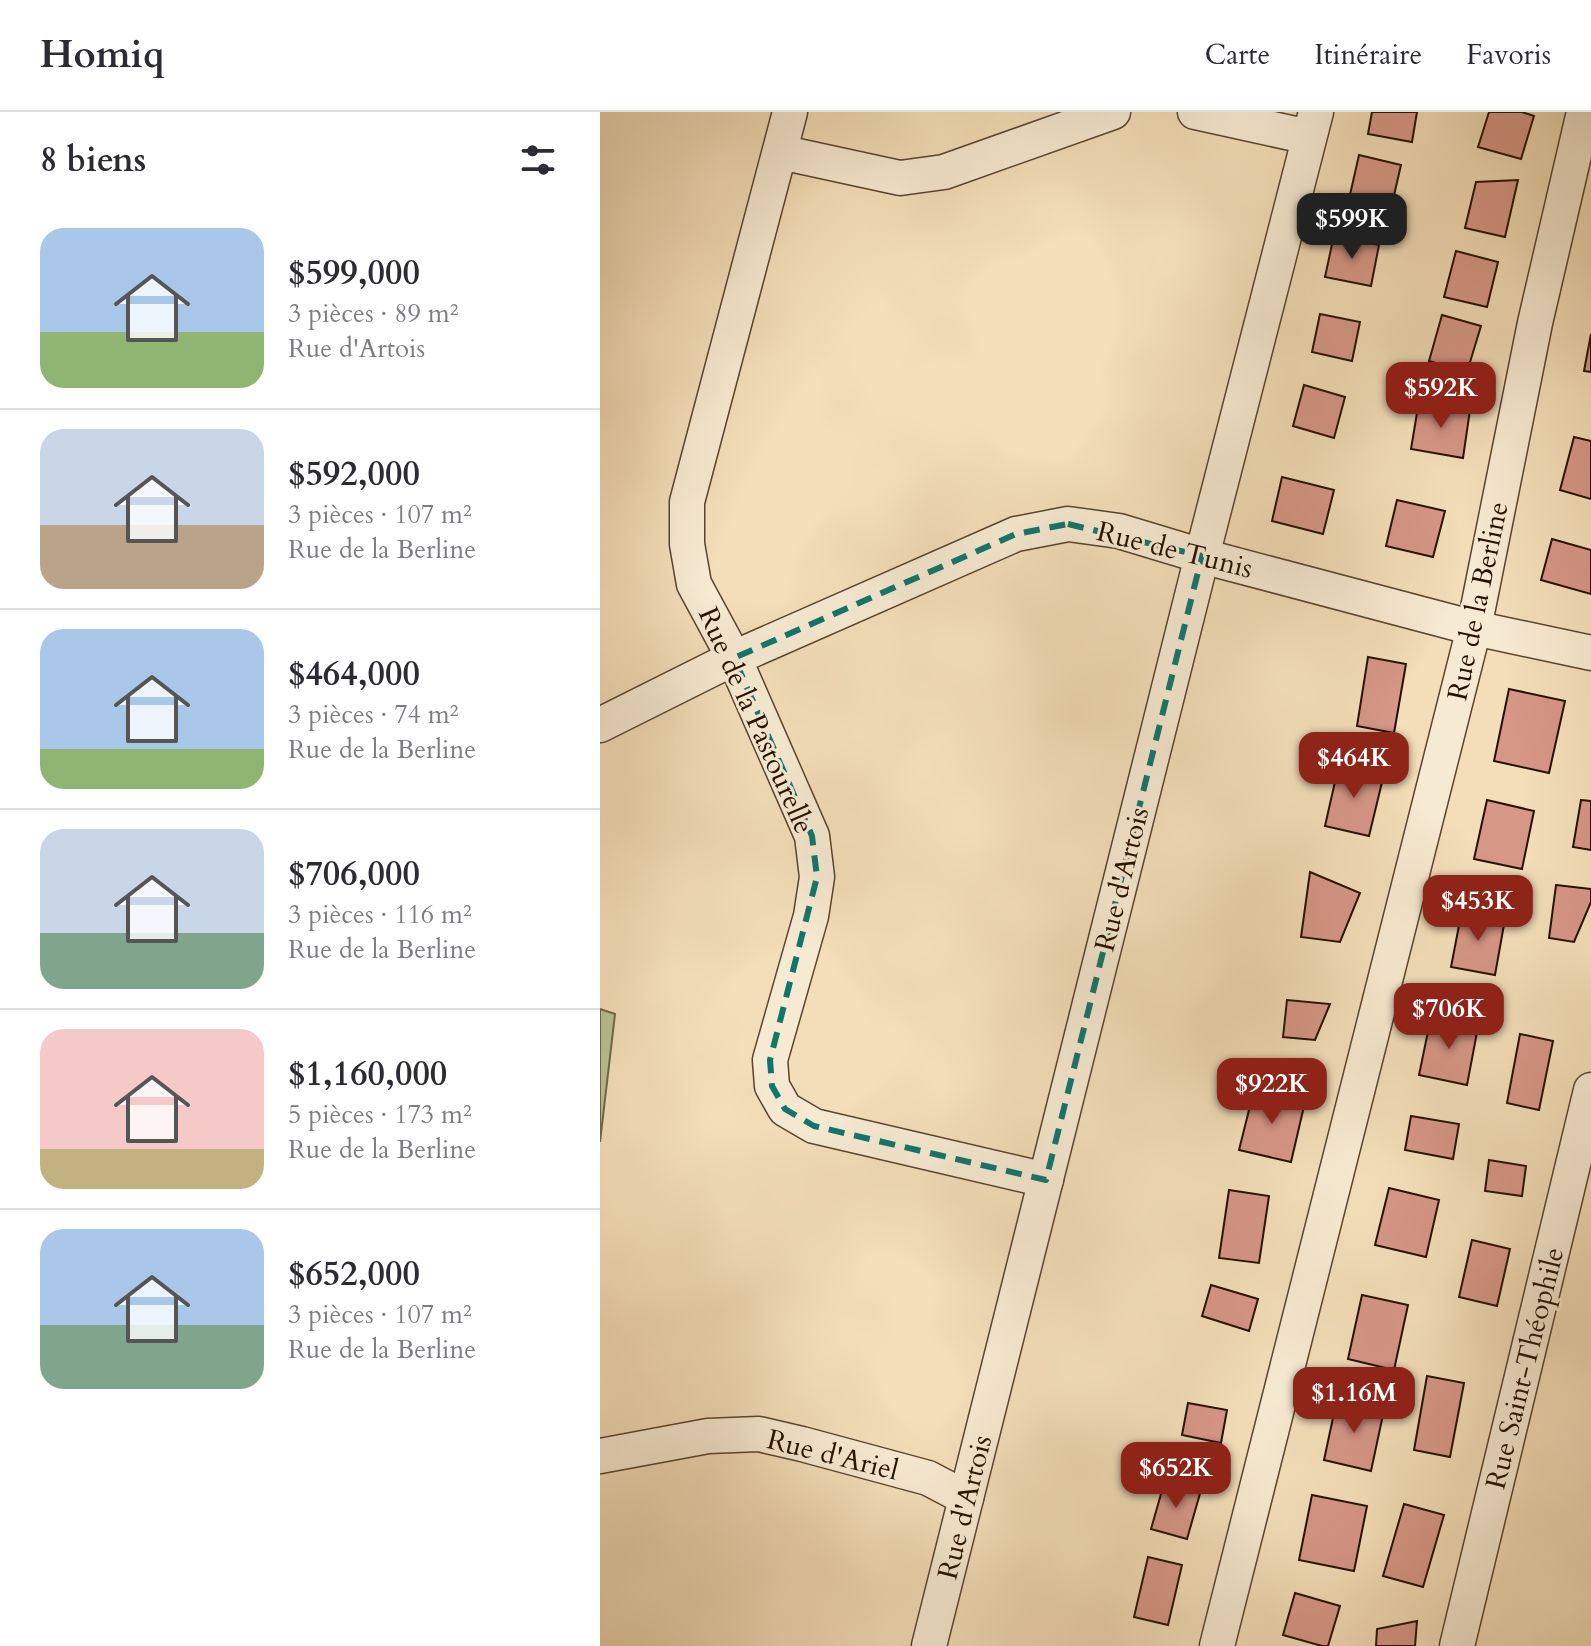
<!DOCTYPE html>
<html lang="fr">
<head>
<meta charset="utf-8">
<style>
	body { margin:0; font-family:Cardo,serif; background:#f7f7f7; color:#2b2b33; height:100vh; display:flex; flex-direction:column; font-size:30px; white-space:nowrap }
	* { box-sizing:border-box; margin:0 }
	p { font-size:26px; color:#7c7c81 }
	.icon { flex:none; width:44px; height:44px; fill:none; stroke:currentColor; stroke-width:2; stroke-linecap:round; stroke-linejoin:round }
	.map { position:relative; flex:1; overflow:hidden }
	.panel { display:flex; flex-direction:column; background:#fff; width:600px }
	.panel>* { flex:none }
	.price { position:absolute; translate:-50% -68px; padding:0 18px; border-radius:16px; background:#8f2418; color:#fff; font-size:26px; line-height:52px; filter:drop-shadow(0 2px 4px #0008) }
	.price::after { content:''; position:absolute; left:50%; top:48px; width:24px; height:18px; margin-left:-12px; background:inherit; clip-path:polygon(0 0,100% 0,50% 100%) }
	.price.active { background:#222; color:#fff }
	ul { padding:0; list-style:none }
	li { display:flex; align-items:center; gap:24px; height:200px; padding:0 40px }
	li+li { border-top:2px solid #e1e1e2 }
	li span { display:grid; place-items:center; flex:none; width:224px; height:160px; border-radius:24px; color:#555 }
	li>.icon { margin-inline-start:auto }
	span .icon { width:96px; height:96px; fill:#fffc; stroke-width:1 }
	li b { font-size:34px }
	h2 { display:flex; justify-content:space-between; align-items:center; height:96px; padding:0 40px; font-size:34px }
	header { display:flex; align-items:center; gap:48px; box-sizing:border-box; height:112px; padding:0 40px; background:#fff; border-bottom:2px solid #e1e1e2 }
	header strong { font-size:38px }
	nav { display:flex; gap:44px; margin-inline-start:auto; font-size:28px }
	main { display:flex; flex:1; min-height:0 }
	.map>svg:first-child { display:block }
	.green { fill:#b8c291; stroke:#6f6949; stroke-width:2 }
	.building { fill:#d69786; stroke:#261001; stroke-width:2 }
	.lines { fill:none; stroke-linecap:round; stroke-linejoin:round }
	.minor-casing { stroke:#59442f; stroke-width:37 }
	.minor { stroke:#f7ead2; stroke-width:34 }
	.marked { fill:none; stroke:#0f766e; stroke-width:6; stroke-dasharray:16 10; stroke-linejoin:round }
	.labels { text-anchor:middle; stroke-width:6; stroke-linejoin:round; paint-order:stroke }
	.street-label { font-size:28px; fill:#261001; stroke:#f7ead2 }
</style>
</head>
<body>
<header>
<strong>Homiq</strong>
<nav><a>Carte</a><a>Itinéraire</a><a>Favoris</a></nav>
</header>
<main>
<section class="panel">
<h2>8 biens<svg class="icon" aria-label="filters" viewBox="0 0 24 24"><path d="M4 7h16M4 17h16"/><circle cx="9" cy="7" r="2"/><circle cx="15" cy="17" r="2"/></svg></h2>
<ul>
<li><span style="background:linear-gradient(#a9c7e8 65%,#8fb573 0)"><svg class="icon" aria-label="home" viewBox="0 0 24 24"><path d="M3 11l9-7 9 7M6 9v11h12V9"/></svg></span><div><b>$599,000</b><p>3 pièces · 89 m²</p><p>Rue d'Artois</p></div></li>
<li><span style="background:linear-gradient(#c9d6e8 60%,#b9a48a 0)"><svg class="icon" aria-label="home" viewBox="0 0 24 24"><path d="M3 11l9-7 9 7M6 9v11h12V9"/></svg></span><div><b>$592,000</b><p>3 pièces · 107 m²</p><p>Rue de la Berline</p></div></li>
<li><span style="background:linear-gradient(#a9c7e8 75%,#8fb573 0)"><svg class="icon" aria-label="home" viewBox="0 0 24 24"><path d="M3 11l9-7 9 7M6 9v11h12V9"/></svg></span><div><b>$464,000</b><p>3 pièces · 74 m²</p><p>Rue de la Berline</p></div></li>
<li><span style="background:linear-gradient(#c9d6e8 65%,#7fa58c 0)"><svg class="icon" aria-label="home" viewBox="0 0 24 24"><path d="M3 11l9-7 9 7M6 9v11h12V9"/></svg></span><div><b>$706,000</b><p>3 pièces · 116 m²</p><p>Rue de la Berline</p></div></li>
<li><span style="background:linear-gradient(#f6c9c9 75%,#c2b280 0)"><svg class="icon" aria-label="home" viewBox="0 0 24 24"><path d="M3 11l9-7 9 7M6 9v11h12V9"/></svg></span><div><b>$1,160,000</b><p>5 pièces · 173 m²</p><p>Rue de la Berline</p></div></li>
<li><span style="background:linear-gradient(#a9c7e8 60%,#7fa58c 0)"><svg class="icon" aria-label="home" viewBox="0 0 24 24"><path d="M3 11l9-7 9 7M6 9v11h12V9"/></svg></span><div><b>$652,000</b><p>3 pièces · 107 m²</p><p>Rue de la Berline</p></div></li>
</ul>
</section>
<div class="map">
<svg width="991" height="1534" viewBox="0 0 991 1534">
	<rect width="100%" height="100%" fill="#f3deb9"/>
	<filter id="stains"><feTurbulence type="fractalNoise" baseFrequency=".0025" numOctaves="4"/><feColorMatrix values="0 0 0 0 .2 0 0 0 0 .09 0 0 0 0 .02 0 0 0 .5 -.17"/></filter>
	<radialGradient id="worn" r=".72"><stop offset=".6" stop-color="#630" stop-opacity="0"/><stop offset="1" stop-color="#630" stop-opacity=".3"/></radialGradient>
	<!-- green -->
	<polygon class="green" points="0,897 15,902 0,1030"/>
	<!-- building -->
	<g class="building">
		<polygon points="772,0 817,0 812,30 768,22"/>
		<polygon points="889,0 922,0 934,4 921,47 878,35"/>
		<polygon points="759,43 801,53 789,105 747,96"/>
		<polygon points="918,68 905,125 865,116 876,70"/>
		<polygon points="734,123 779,133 771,174 725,165"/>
		<polygon points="856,139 898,150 887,195 844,185"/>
		<polygon points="720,202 760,210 752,249 712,240"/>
		<polygon points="842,203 881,214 867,260 829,249"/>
		<polygon points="991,222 991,260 984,259"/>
		<polygon points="704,273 745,285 734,326 693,314"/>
		<polygon points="819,289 870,298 863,346 811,337"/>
		<polygon points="974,325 991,329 991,387 960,378"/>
		<polygon points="682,365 734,378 723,422 672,409"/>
		<polygon points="797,388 845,399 833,445 786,434"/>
		<polygon points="952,427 991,438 991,482 941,468"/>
		<polygon points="768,545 806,552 794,621 757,614"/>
		<polygon points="909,577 965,589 949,661 894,649"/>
		<polygon points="739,652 784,662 769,724 725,714"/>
		<polygon points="887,688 934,699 922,757 874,747"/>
		<polygon points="981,688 991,689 991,738 973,735"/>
		<polygon points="710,760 760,781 740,830 701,825"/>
		<polygon points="956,773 991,777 991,790 974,830 949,826"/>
		<polygon points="862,798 905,807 895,863 851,855"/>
		<polygon points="687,888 730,892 715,928 683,925"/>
		<polygon points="831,905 878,915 867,973 819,963"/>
		<polygon points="920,922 953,929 939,998 907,991"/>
		<polygon points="654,978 705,990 691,1050 639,1038"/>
		<polygon points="811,1004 859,1012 853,1047 805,1038"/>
		<polygon points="889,1048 926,1054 922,1084 885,1079"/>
		<polygon points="789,1076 839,1088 826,1145 775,1133"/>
		<polygon points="629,1078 669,1084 659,1151 619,1146"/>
		<polygon points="872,1128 910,1137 897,1194 859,1185"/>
		<polygon points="611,1173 658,1187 649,1219 602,1204"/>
		<polygon points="762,1183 808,1193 794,1258 748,1247"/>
		<polygon points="827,1264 864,1271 850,1345 814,1338"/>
		<polygon points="737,1287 784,1298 771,1359 724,1348"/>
		<polygon points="588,1291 627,1298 621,1331 582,1323"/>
		<polygon points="565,1368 601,1378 587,1427 551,1417"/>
		<polygon points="712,1383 767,1394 754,1459 699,1448"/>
		<polygon points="804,1392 844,1403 823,1475 783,1464"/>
		<polygon points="548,1445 582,1453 568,1513 534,1505"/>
		<polygon points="695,1481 740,1494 728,1534 722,1534 683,1523"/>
		<polygon points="817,1509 815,1534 776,1534 777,1517"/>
	</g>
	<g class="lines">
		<!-- minor casing -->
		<g class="minor-casing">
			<g id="minor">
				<polyline points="190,0 87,390 87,432 94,472 134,546 212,724 217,765 211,804 170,948 172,974 185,997 214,1014 446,1068"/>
				<polyline points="595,0 709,25"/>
				<polyline points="180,40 300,66 344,60 513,0"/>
				<polyline points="0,613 134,546 416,422 468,412 519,419 602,444 874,516 991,541"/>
				<polyline points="0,1344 108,1324 159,1322 202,1332 328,1366 366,1386"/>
				<polyline points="329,1534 602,444 716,0"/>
				<polyline points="617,1534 874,516 935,211 984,0"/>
				<polyline points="857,1534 991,978"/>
			</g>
		</g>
		<!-- minor -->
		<use href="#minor" class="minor"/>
	</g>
	<!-- marked area -->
	<path class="marked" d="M468,412l134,32 -156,624 -232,-54 -29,-17 -13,-23 -2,-26 47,-183 -5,-41 -78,-178 282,-124z"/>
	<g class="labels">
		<!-- street labels -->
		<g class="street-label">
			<text transform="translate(575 437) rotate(14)" y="10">Rue de Tunis</text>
			<text transform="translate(877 489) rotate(-78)" y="10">Rue de la Berline</text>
			<text transform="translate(157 608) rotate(66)" y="10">Rue de la Pastourelle</text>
			<text transform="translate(521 767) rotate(-76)" y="10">Rue d'Artois</text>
			<text transform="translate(924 1256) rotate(-76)" y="10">Rue Saint-Théophile</text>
			<text transform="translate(233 1342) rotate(14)" y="10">Rue d'Ariel</text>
			<text transform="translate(364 1395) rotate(-76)" y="10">Rue d'Artois</text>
		</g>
	</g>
	<rect width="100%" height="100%" filter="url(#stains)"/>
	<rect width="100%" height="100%" fill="url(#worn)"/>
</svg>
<b class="price active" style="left:752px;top:149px">$599K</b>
<b class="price" style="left:841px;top:318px">$592K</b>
<b class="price" style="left:754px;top:688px">$464K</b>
<b class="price" style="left:878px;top:831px">$453K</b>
<b class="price" style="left:849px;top:939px">$706K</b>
<b class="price" style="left:672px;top:1014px">$922K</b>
<b class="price" style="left:754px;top:1323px">$1.16M</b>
<b class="price" style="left:576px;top:1398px">$652K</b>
</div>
</main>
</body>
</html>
